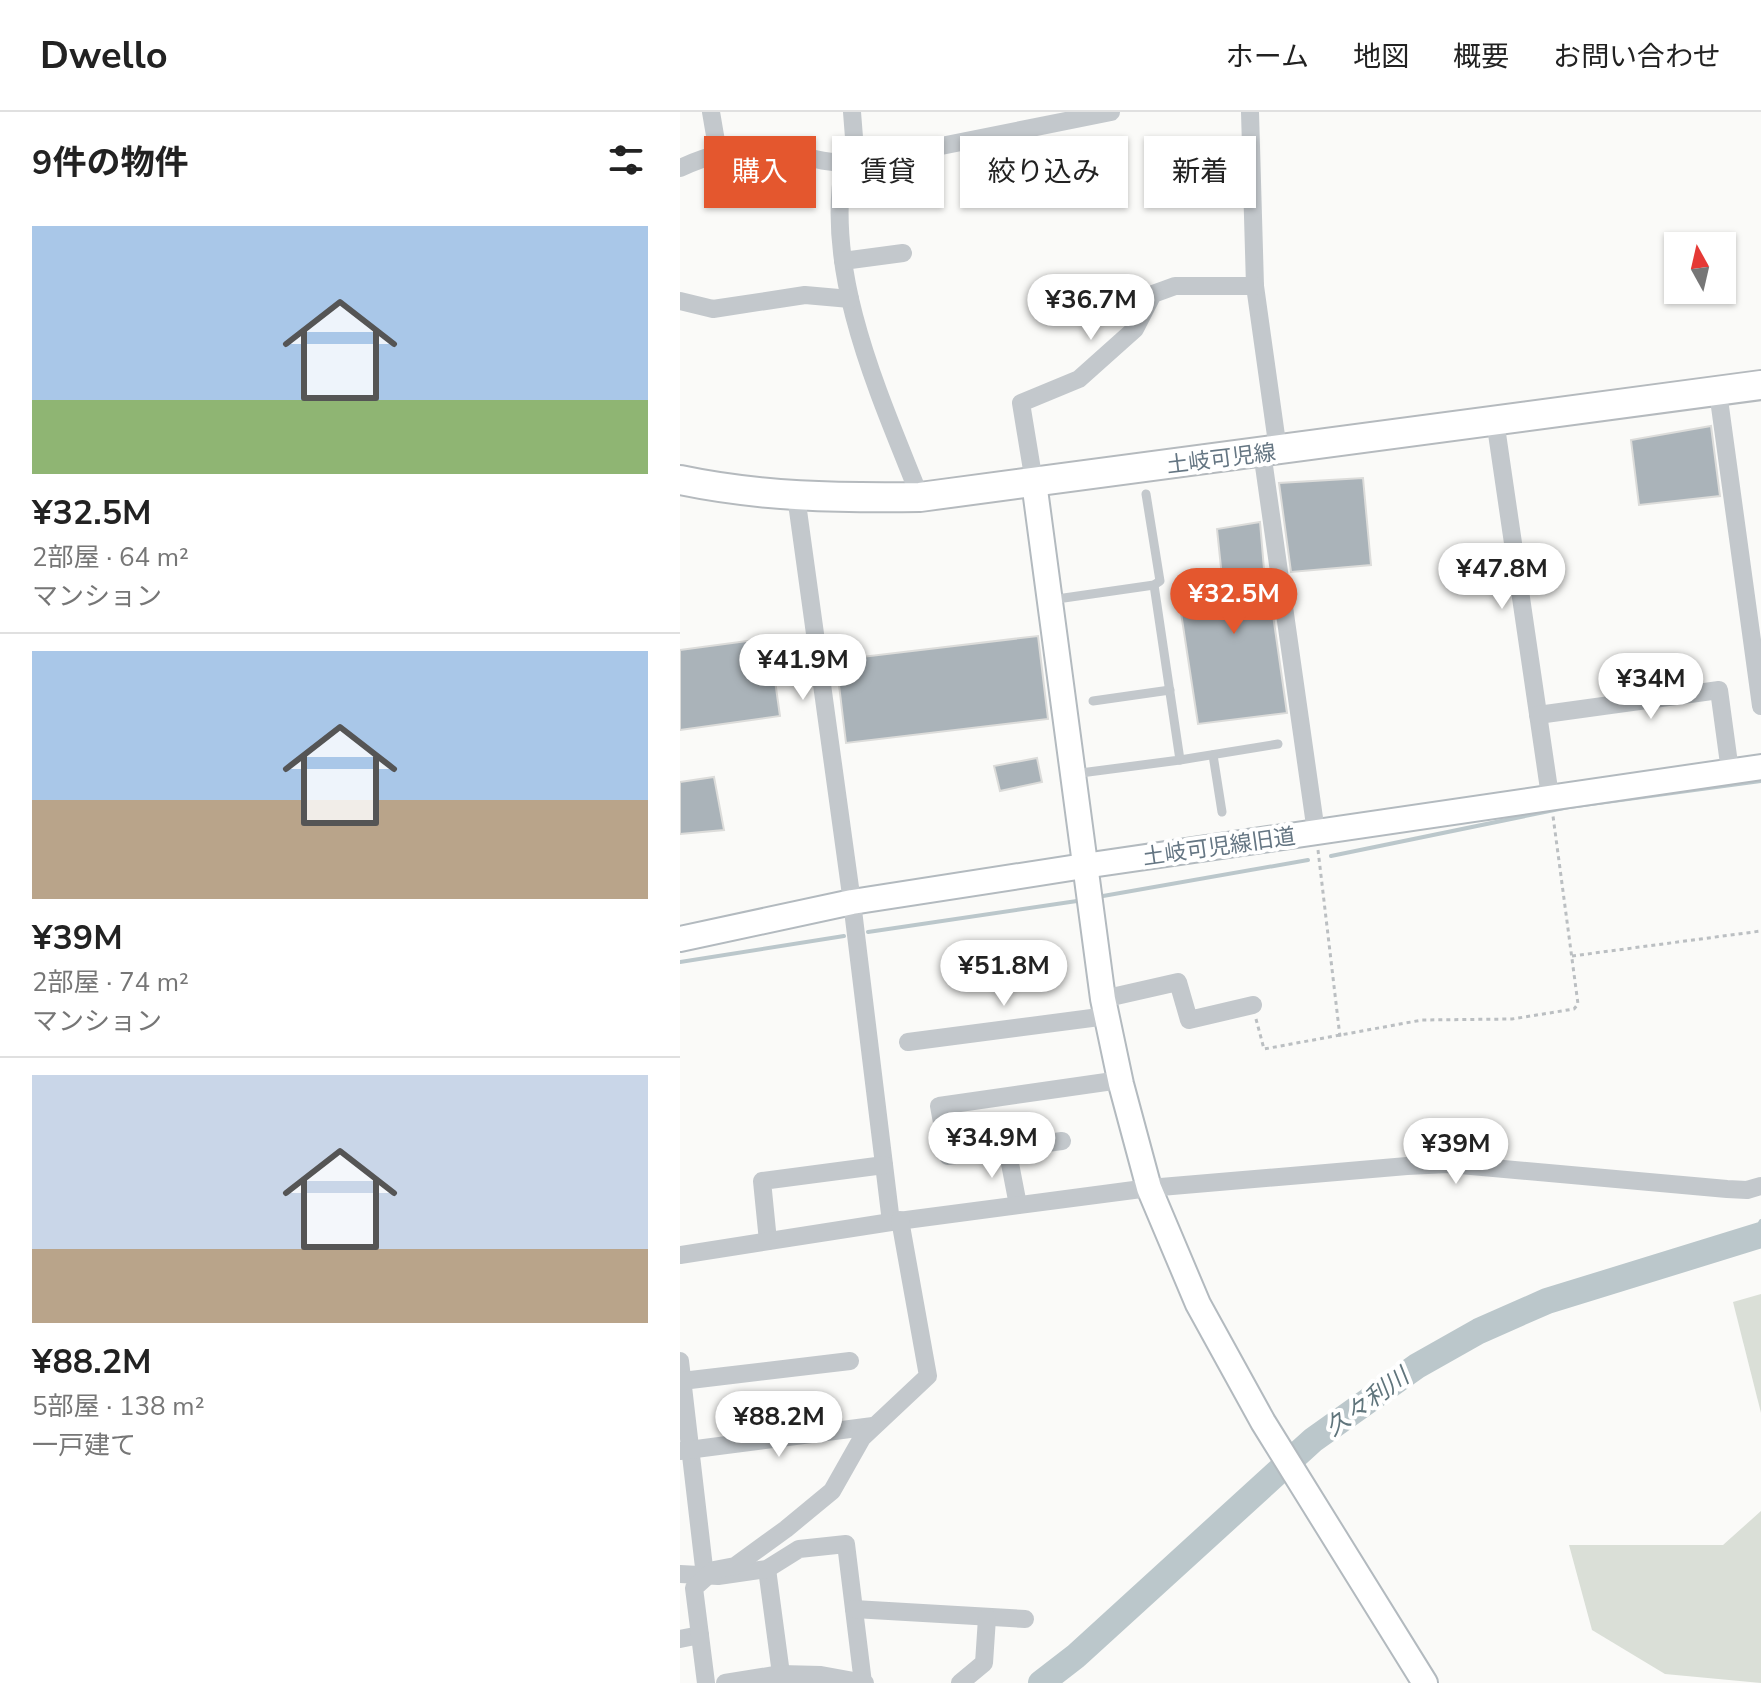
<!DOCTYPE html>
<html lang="ja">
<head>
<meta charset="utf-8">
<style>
	body { margin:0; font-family:"Nunito Sans","Noto Sans JP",sans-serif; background:#f6f6f6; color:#222; height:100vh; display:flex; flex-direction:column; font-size:30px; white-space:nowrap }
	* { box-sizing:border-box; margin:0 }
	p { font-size:26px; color:#767676 }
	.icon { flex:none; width:44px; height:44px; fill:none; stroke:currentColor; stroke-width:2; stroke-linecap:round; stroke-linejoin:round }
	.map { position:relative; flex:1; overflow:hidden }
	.drawer { display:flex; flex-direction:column; background:#fff; width:680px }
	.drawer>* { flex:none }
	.guide { position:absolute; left:24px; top:24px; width:760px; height:72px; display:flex; gap:16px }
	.needle { width:52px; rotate:352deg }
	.fabs { position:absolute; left:984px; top:120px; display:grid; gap:16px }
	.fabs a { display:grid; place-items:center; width:72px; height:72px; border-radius:0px; background:#fff; box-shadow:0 2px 6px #0004; font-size:40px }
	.price { position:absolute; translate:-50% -68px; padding:0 18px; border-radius:28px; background:#fff; color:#222; font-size:26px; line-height:52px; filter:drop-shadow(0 2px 4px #0008) }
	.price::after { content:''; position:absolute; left:50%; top:48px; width:24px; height:18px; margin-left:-12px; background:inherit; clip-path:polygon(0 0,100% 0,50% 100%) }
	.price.on { background:#e4572e; color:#fff }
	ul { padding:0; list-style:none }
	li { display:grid; align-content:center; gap:16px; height:424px; padding:0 32px }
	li+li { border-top:2px solid #e0e0e0 }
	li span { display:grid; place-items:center; height:248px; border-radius:0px; color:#555 }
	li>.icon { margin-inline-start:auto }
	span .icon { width:144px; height:144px; fill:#fffc; stroke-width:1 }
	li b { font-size:34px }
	h2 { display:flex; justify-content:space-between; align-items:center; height:96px; padding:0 32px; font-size:34px }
	.tag { padding:0 28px; border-radius:0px; background:#fff; box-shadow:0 2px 6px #0004; font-size:28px; line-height:72px }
	.tag.on { background:#e4572e; color:#fff }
	header { display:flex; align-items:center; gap:48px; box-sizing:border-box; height:112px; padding:0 40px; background:#fff; border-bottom:2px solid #e0e0e0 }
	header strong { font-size:38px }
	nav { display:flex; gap:44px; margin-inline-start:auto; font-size:28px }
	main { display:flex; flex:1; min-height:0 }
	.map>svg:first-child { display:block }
	.green { fill:#dadfd7 }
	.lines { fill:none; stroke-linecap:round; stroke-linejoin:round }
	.stream { stroke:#bbc7cb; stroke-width:4 }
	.river { stroke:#bbc7cb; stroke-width:26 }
	.building { fill:#aab3b9; stroke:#dcdcda; stroke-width:2 }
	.secondary-casing { stroke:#b3babf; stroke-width:28 }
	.primary-casing { stroke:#b5babe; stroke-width:32 }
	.path { stroke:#bbbfc2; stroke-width:3; stroke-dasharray:4 4; stroke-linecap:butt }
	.lane { stroke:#c3c8cc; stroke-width:9 }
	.street { stroke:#c3c8cc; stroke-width:18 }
	.secondary { stroke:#fff; stroke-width:24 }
	.primary { stroke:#fff; stroke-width:28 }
	.labels { text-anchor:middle; stroke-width:8; stroke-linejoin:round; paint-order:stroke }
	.street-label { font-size:22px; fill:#657683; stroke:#fff }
	.water-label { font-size:24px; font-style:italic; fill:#60757c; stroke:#fff }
</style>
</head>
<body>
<header>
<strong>Dwello</strong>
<nav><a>ホーム</a><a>地図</a><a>概要</a><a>お問い合わせ</a></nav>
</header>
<main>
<section class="drawer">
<h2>9件の物件<svg class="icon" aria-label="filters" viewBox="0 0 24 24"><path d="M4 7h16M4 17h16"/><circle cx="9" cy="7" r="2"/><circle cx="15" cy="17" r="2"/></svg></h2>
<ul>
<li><span style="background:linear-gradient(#a9c7e8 70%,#8fb573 0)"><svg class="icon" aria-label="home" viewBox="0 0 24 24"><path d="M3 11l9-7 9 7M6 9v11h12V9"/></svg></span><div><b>¥32.5M</b><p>2部屋 · 64 m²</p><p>マンション</p></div></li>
<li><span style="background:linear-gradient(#a9c7e8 60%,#b9a48a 0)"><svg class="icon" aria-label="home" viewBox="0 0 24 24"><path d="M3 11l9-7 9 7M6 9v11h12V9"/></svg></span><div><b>¥39M</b><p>2部屋 · 74 m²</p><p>マンション</p></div></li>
<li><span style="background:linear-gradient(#c9d6e8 70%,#b9a48a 0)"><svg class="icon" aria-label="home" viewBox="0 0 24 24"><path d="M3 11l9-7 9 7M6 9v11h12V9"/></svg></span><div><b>¥88.2M</b><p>5部屋 · 138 m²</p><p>一戸建て</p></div></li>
</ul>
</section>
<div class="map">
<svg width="1081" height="1571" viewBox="0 0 1081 1571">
	<rect width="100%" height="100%" fill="#fafaf8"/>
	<!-- green -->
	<g class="green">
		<polygon points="1081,1182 1081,1301 1053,1190"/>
		<polygon points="1081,1399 1081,1571 985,1562 912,1518 889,1433 1043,1433"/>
	</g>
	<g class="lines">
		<!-- stream -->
		<g class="stream">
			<polyline points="651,744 889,695 1081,669"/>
			<polyline points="423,784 628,748"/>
			<polyline points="188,820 397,789"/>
			<polyline points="0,850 164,824"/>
			<polyline points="1072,1125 1081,1109"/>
		</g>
		<!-- river -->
		<polyline class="river" points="361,1571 396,1544 633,1328 737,1254 799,1219 867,1189 1081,1123"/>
	</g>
	<!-- building -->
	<g class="building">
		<polygon points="1031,314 1040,384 959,393 951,328"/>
		<polygon points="683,366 691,453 611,460 599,371"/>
		<polygon points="580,410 585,469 588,468 607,601 518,612 498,481 543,475 537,417"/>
		<polygon points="358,524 368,607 166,631 156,548"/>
		<polygon points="89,526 100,604 0,618 0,538"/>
		<polygon points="357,646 362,670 320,679 314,654"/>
		<polygon points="34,665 44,718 0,722 0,670"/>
	</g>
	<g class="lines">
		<!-- secondary casing -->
		<g class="secondary-casing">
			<g id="secondary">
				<polyline points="354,370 423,887 441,972 469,1076 518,1192 583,1310 745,1571"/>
				<polyline points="0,827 172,790 404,754 1081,655"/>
			</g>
		</g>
		<!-- primary casing -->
		<g class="primary-casing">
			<path id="primary" d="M0,368c80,17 159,18 240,17l841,-112"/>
		</g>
		<!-- path -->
		<g class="path">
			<polyline points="638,738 660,925"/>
			<polyline points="892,844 1081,819"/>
			<polyline points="576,907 584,937 742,908 832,907 894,897 898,892 873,704"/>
		</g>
		<!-- lane -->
		<g class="lane">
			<polyline points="370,488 474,473 480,469 466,382"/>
			<polyline points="413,589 490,578"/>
			<polyline points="533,643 542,700"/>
			<polyline points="500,648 598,632"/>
			<polyline points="393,662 500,648 474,473"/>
		</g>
		<!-- street -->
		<g class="street">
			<polyline points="31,0 38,41"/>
			<polyline points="172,0 176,51"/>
			<polyline points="570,0 575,174 598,338"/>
			<path d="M164,52c-21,110 36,232 76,333"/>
			<path d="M0,56c29,-13 64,-24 96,-18 27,5 53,15 80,13l255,-51"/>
			<polyline points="163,149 223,141"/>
			<polyline points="0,189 33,197 125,183 170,187"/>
			<polyline points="1038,280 1081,594"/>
			<polyline points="815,308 870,684"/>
			<polyline points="582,340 636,720"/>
			<polyline points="354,370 341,291 399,267 455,217 473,182 495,174 575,174"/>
			<polyline points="116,384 172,790 211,1110"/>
			<polyline points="858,603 1039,578 1050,659"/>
			<polyline points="423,887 498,870 509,908 573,893"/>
			<polyline points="228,930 427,904"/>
			<polyline points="382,1029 268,1044 259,994 440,968"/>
			<polyline points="327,1036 338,1093"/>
			<polyline points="88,1129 82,1069 204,1053"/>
			<polyline points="0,1143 211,1110 469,1076 727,1054 769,1052 1047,1077 1067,1078 1081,1074"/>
			<polyline points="0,1249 25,1464"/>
			<polyline points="2,1269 170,1249"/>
			<polyline points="0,1339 193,1314"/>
			<polyline points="87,1457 101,1562"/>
			<polyline points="0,1462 38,1464 87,1457 119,1437 166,1432 183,1571"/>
			<polyline points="174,1497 345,1507"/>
			<polyline points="0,1527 20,1523"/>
			<polyline points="26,1571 14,1476 34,1458 55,1454 106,1417 152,1379 182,1326 248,1264 220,1108"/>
			<polyline points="45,1571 101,1562 141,1563 185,1571"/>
			<polyline points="280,1571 304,1551 307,1506"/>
		</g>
		<!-- secondary -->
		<use href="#secondary" class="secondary"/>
		<!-- primary -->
		<use href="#primary" class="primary"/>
	</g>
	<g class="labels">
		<!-- street labels -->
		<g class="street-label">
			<text transform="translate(541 346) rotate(-7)" y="8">土岐可児線</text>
			<text transform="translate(539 734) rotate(-8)" y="8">土岐可児線旧道</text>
		</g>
		<!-- water labels -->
		<g class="water-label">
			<text transform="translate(687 1290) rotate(-36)" y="8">久々利川</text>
		</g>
	</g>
</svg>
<div class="fabs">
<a><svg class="needle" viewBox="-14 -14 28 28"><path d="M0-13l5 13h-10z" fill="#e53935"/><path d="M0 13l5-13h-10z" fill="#767676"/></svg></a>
</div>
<b class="price" style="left:411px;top:230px">¥36.7M</b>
<b class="price" style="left:822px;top:499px">¥47.8M</b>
<b class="price on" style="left:554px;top:524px">¥32.5M</b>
<b class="price" style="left:123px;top:590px">¥41.9M</b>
<b class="price" style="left:971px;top:609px">¥34M</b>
<b class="price" style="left:324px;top:896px">¥51.8M</b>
<b class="price" style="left:312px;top:1068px">¥34.9M</b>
<b class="price" style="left:776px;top:1074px">¥39M</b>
<b class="price" style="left:99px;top:1347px">¥88.2M</b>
<div class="guide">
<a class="tag on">購入</a>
<a class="tag">賃貸</a>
<a class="tag">絞り込み</a>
<a class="tag">新着</a>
</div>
</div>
</main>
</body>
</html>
